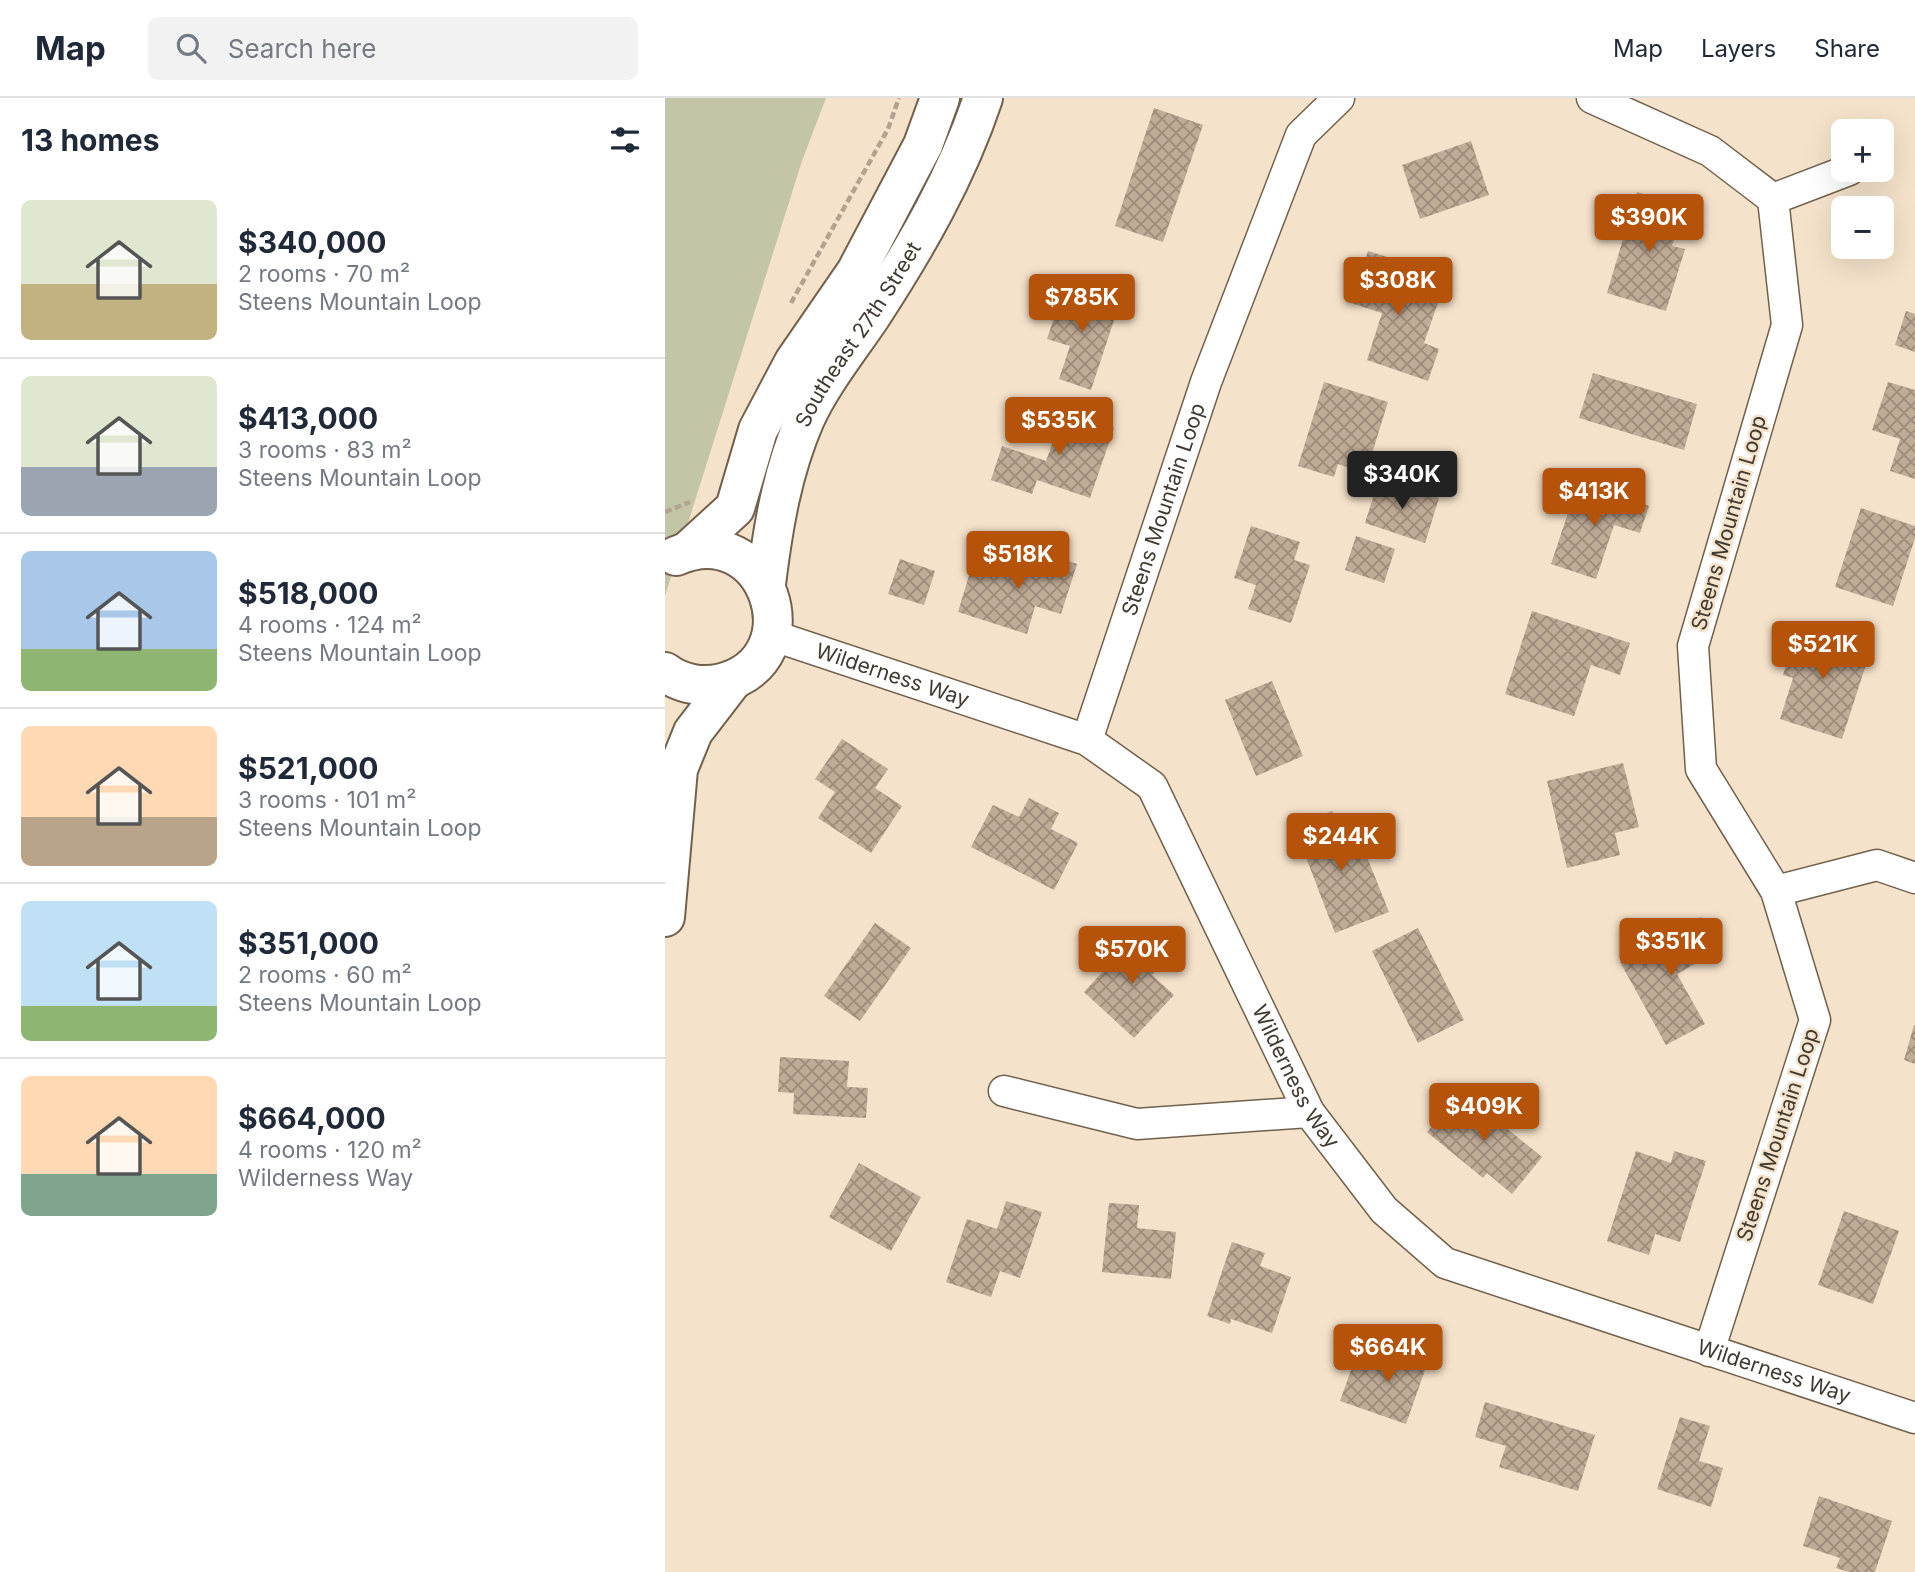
<!DOCTYPE html>
<html lang="en">
<head>
<meta charset="utf-8">
<style>
	body { margin:0; font-family:Inter,sans-serif; background:#f2f2f3; color:#1f2937; height:100vh; display:flex; flex-direction:column; font-size:26px; white-space:nowrap }
	* { box-sizing:border-box; margin:0 }
	p { font-size:23px; color:#747a83 }
	.icon { flex:none; width:38px; height:38px; fill:none; stroke:currentColor; stroke-width:2; stroke-linecap:round; stroke-linejoin:round }
	.map { position:relative; flex:1; overflow:hidden }
	.details { display:flex; flex-direction:column; background:#fff; width:665px }
	.details>* { flex:none }
	.controls { position:absolute; left:1166px; top:21px; display:grid; gap:14px }
	.controls a { display:grid; place-items:center; width:63px; height:63px; border-radius:10px; background:#fff; box-shadow:0 7px 28px #0002; font-size:35px }
	.price { position:absolute; translate:-50% -60px; padding:0 16px; border-radius:7px; background:#b45309; color:#fff; font-size:23px; line-height:46px; filter:drop-shadow(0 2px 4px #0008) }
	.price::after { content:''; position:absolute; left:50%; top:42px; width:21px; height:16px; margin-left:-10px; background:inherit; clip-path:polygon(0 0,100% 0,50% 100%) }
	.price.active { background:#222; color:#fff }
	ul { padding:0; list-style:none }
	li { display:flex; align-items:center; gap:21px; height:175px; padding:0 21px }
	li+li { border-top:2px solid #e0e1e3 }
	li span { display:grid; place-items:center; flex:none; width:196px; height:140px; border-radius:10px; color:#555 }
	li>.icon { margin-inline-start:auto }
	span .icon { width:84px; height:84px; fill:#fffc; stroke-width:1 }
	li b { font-size:30px }
	h2 { display:flex; justify-content:space-between; align-items:center; height:84px; padding:0 21px; font-size:30px }
	header { display:flex; align-items:center; gap:42px; box-sizing:border-box; height:98px; padding:0 35px; background:#fff; border-bottom:2px solid #e0e1e3 }
	header strong { font-size:33px }
	nav { display:flex; gap:38px; margin-inline-start:auto; font-size:24px }
	.search { width:490px; height:63px; background:#f2f2f3; display:flex; align-items:center; gap:18px; box-sizing:border-box; padding:0 24px; border-radius:10px; color:#747a83; font-size:26px }
	main { display:flex; flex:1; min-height:0 }
	.map>svg:first-child { display:block }
	.grass { fill:#c3c6a6 }
	.building { fill:url(#building-cross-hatch) }
	.lines { fill:none; stroke-linecap:round; stroke-linejoin:round }
	.minor-casing { stroke:#71614c; stroke-width:33 }
	.secondary-casing { stroke:#71614c; stroke-width:42 }
	.path { stroke:#b2a391; stroke-width:4.5; stroke-dasharray:7 3.5; stroke-linecap:butt }
	.minor { stroke:#fff; stroke-width:30 }
	.secondary { stroke:#fff; stroke-width:38 }
	.labels { text-anchor:middle; stroke-width:5; stroke-linejoin:round; paint-order:stroke }
	.street-label { font-size:21px; fill:#403930; stroke:#f5e2ca }
</style>
</head>
<body>
<header>
<strong>Map</strong>
<div class="search"><svg class="icon" aria-label="search" viewBox="0 0 24 24"><circle cx="10" cy="10" r="6"/><path d="M15 15l6 6"/></svg>Search here</div>
<nav><a>Map</a><a>Layers</a><a>Share</a></nav>
</header>
<main>
<section class="details">
<h2>13 homes<svg class="icon" aria-label="filters" viewBox="0 0 24 24"><path d="M4 7h16M4 17h16"/><circle cx="9" cy="7" r="2"/><circle cx="15" cy="17" r="2"/></svg></h2>
<ul>
<li><span style="background:linear-gradient(#dfe7d0 60%,#c2b280 0)"><svg class="icon" aria-label="home" viewBox="0 0 24 24"><path d="M3 11l9-7 9 7M6 9v11h12V9"/></svg></span><div><b>$340,000</b><p>2 rooms · 70 m²</p><p>Steens Mountain Loop</p></div></li>
<li><span style="background:linear-gradient(#dfe7d0 65%,#9aa5b1 0)"><svg class="icon" aria-label="home" viewBox="0 0 24 24"><path d="M3 11l9-7 9 7M6 9v11h12V9"/></svg></span><div><b>$413,000</b><p>3 rooms · 83 m²</p><p>Steens Mountain Loop</p></div></li>
<li><span style="background:linear-gradient(#a9c7e8 70%,#8fb573 0)"><svg class="icon" aria-label="home" viewBox="0 0 24 24"><path d="M3 11l9-7 9 7M6 9v11h12V9"/></svg></span><div><b>$518,000</b><p>4 rooms · 124 m²</p><p>Steens Mountain Loop</p></div></li>
<li><span style="background:linear-gradient(#ffd9b3 65%,#b9a48a 0)"><svg class="icon" aria-label="home" viewBox="0 0 24 24"><path d="M3 11l9-7 9 7M6 9v11h12V9"/></svg></span><div><b>$521,000</b><p>3 rooms · 101 m²</p><p>Steens Mountain Loop</p></div></li>
<li><span style="background:linear-gradient(#bfe0f5 75%,#8fb573 0)"><svg class="icon" aria-label="home" viewBox="0 0 24 24"><path d="M3 11l9-7 9 7M6 9v11h12V9"/></svg></span><div><b>$351,000</b><p>2 rooms · 60 m²</p><p>Steens Mountain Loop</p></div></li>
<li><span style="background:linear-gradient(#ffd9b3 70%,#7fa58c 0)"><svg class="icon" aria-label="home" viewBox="0 0 24 24"><path d="M3 11l9-7 9 7M6 9v11h12V9"/></svg></span><div><b>$664,000</b><p>4 rooms · 120 m²</p><p>Wilderness Way</p></div></li>
</ul>
</section>
<div class="map">
<svg width="1250" height="1474" viewBox="0 0 1250 1474">
	<defs>
		<pattern id="building-cross-hatch" width="8" height="8" patternUnits="userSpaceOnUse" patternTransform="scale(1.75)"><rect width="8" height="8" fill="#c0ab96"/><path d="M0 0l8 8M0 8l8-8" fill="none" stroke="#9d8c7b"/></pattern>
	</defs>
	<rect width="100%" height="100%" fill="#f5e2ca"/>
	<!-- grass -->
	<polygon class="grass" points="0,0 161,0 137,63 0,498"/>
	<!-- building -->
	<g class="building">
		<polygon points="489,10 538,27 498,144 450,128"/>
		<polygon points="806,43 824,97 755,121 737,67"/>
		<polygon points="972,94 1019,108 1007,148 1020,151 1001,213 942,195"/>
		<polygon points="703,153 741,165 736,182 776,196 759,245 774,251 763,283 702,262 717,215 686,205"/>
		<polygon points="399,189 454,207 426,292 394,281 405,248 382,241"/>
		<polygon points="1241,213 1250,216 1250,254 1230,247"/>
		<polygon points="928,275 1032,306 1019,352 914,320"/>
		<polygon points="659,284 723,304 701,375 673,366 669,379 633,368"/>
		<polygon points="1223,284 1250,292 1250,381 1225,373 1235,341 1207,332"/>
		<polygon points="388,310 449,330 425,400 372,382 367,396 326,382 337,348 381,363 389,341 379,337"/>
		<polygon points="714,381 774,400 760,445 700,425"/>
		<polygon points="913,385 984,408 975,435 949,427 931,481 886,466"/>
		<polygon points="1196,410 1250,428 1250,440 1228,508 1170,489"/>
		<polygon points="586,428 635,444 629,462 645,467 626,525 583,511 591,487 569,480"/>
		<polygon points="691,438 730,451 719,485 680,472"/>
		<polygon points="370,452 412,466 396,516 370,508 362,536 293,514 306,471 329,477 334,460 365,469"/>
		<polygon points="235,461 270,473 259,507 223,496"/>
		<polygon points="867,513 965,545 955,577 926,567 909,618 840,596"/>
		<polygon points="1134,528 1206,551 1177,641 1115,621 1128,580 1118,577"/>
		<polygon points="607,583 638,658 591,678 560,602"/>
		<polygon points="177,641 223,671 210,690 237,708 206,755 153,720 170,694 150,681"/>
		<polygon points="958,665 974,729 950,735 955,757 902,770 882,683"/>
		<polygon points="364,700 394,715 386,731 413,745 389,792 306,749 328,707 354,719"/>
		<polygon points="667,713 678,739 692,734 724,814 670,835 629,728"/>
		<polygon points="1036,819 1055,852 1012,876 1040,926 1001,947 955,864"/>
		<polygon points="210,825 246,850 195,923 159,898"/>
		<polygon points="753,830 799,922 753,945 707,853"/>
		<polygon points="474,834 502,860 487,877 509,897 469,940 419,894"/>
		<polygon points="1249,927 1250,928 1250,966 1239,962"/>
		<polygon points="115,959 184,963 182,989 203,990 201,1020 128,1016 129,995 113,994"/>
		<polygon points="796,993 877,1059 847,1096 822,1075 818,1080 762,1034"/>
		<polygon points="971,1053 1006,1065 1009,1053 1041,1063 1015,1144 990,1136 984,1157 942,1143"/>
		<polygon points="194,1065 256,1099 226,1153 164,1119"/>
		<polygon points="341,1103 377,1114 355,1180 335,1173 326,1199 281,1184 302,1121 332,1131"/>
		<polygon points="444,1105 474,1107 472,1130 511,1134 506,1181 437,1174"/>
		<polygon points="1179,1113 1234,1133 1208,1206 1153,1187"/>
		<polygon points="567,1144 600,1155 595,1168 626,1179 607,1235 566,1221 565,1226 542,1218"/>
		<polygon points="732,1243 766,1255 741,1326 675,1303 690,1261 721,1272"/>
		<polygon points="820,1304 930,1337 913,1393 834,1369 841,1348 810,1339"/>
		<polygon points="1015,1319 1045,1328 1034,1363 1058,1370 1046,1409 992,1391"/>
		<polygon points="1154,1398 1227,1423 1210,1474 1184,1474 1171,1470 1175,1460 1138,1448"/>
	</g>
	<g class="lines">
		<!-- minor casing -->
		<g class="minor-casing">
			<g id="minor">
				<polyline points="927,0 1045,53 1108,101 1122,227 1028,548 1036,671 1111,793 1150,922 1044,1253"/>
				<polyline points="1108,101 1184,72"/>
				<path id="s1" d="M106,537l316,105 65,46 157,326 75,98 61,53 470,155"/>
				<path id="s2" d="M422,642l119,-358 95,-247 38,-37"/>
				<polyline points="1111,793 1212,767 1250,780"/>
				<polyline points="339,993 472,1026 644,1014"/>
			</g>
		</g>
		<!-- secondary casing -->
		<g class="secondary-casing">
			<g id="secondary">
				<polyline points="24,452 70,410 93,332 129,264 191,174 258,47 275,0"/>
				<path id="s3" d="M101,486c7,-57 16,-112 39,-165 15,-34 45,-72 66,-103 45,-69 86,-140 112,-218"/>
				<path d="M0,574c16,12 37,16 57,11 94,-25 45,-167 -46,-127"/>
				<polyline points="0,819 13,671 28,634 68,582"/>
			</g>
		</g>
		<!-- path -->
		<g class="path">
			<polyline points="126,205 223,31 234,0"/>
			<polyline points="0,414 25,404"/>
		</g>
		<!-- minor -->
		<use href="#minor" class="minor"/>
		<!-- secondary -->
		<use href="#secondary" class="secondary"/>
	</g>
	<g class="labels">
		<!-- street labels -->
		<g class="street-label">
			<text dy="7" stroke="none"><textPath href="#s3" startOffset="270">Southeast 27th Street</textPath></text>
			<text dy="7" stroke="none"><textPath href="#s2" startOffset="243">Steens Mountain Loop</textPath></text>
			<text transform="translate(1064 425) rotate(-74)" y="7">Steens Mountain Loop</text>
			<text dy="7" stroke="none"><textPath href="#s1" startOffset="128">Wilderness Way</textPath></text>
			<text dy="7" stroke="none"><textPath href="#s1" startOffset="737">Wilderness Way</textPath></text>
			<text transform="translate(1113 1037) rotate(-72)" y="7">Steens Mountain Loop</text>
			<text dy="7" stroke="none"><textPath href="#s1" startOffset="1325">Wilderness Way</textPath></text>
		</g>
	</g>
</svg>
<div class="controls">
<a>+</a>
<a>−</a>
</div>
<b class="price" style="left:984px;top:156px">$390K</b>
<b class="price" style="left:733px;top:219px">$308K</b>
<b class="price" style="left:417px;top:236px">$785K</b>
<b class="price" style="left:394px;top:359px">$535K</b>
<b class="price active" style="left:737px;top:413px">$340K</b>
<b class="price" style="left:929px;top:430px">$413K</b>
<b class="price" style="left:353px;top:493px">$518K</b>
<b class="price" style="left:1158px;top:583px">$521K</b>
<b class="price" style="left:676px;top:775px">$244K</b>
<b class="price" style="left:1006px;top:880px">$351K</b>
<b class="price" style="left:467px;top:888px">$570K</b>
<b class="price" style="left:819px;top:1045px">$409K</b>
<b class="price" style="left:723px;top:1286px">$664K</b>
</div>
</main>
</body>
</html>
